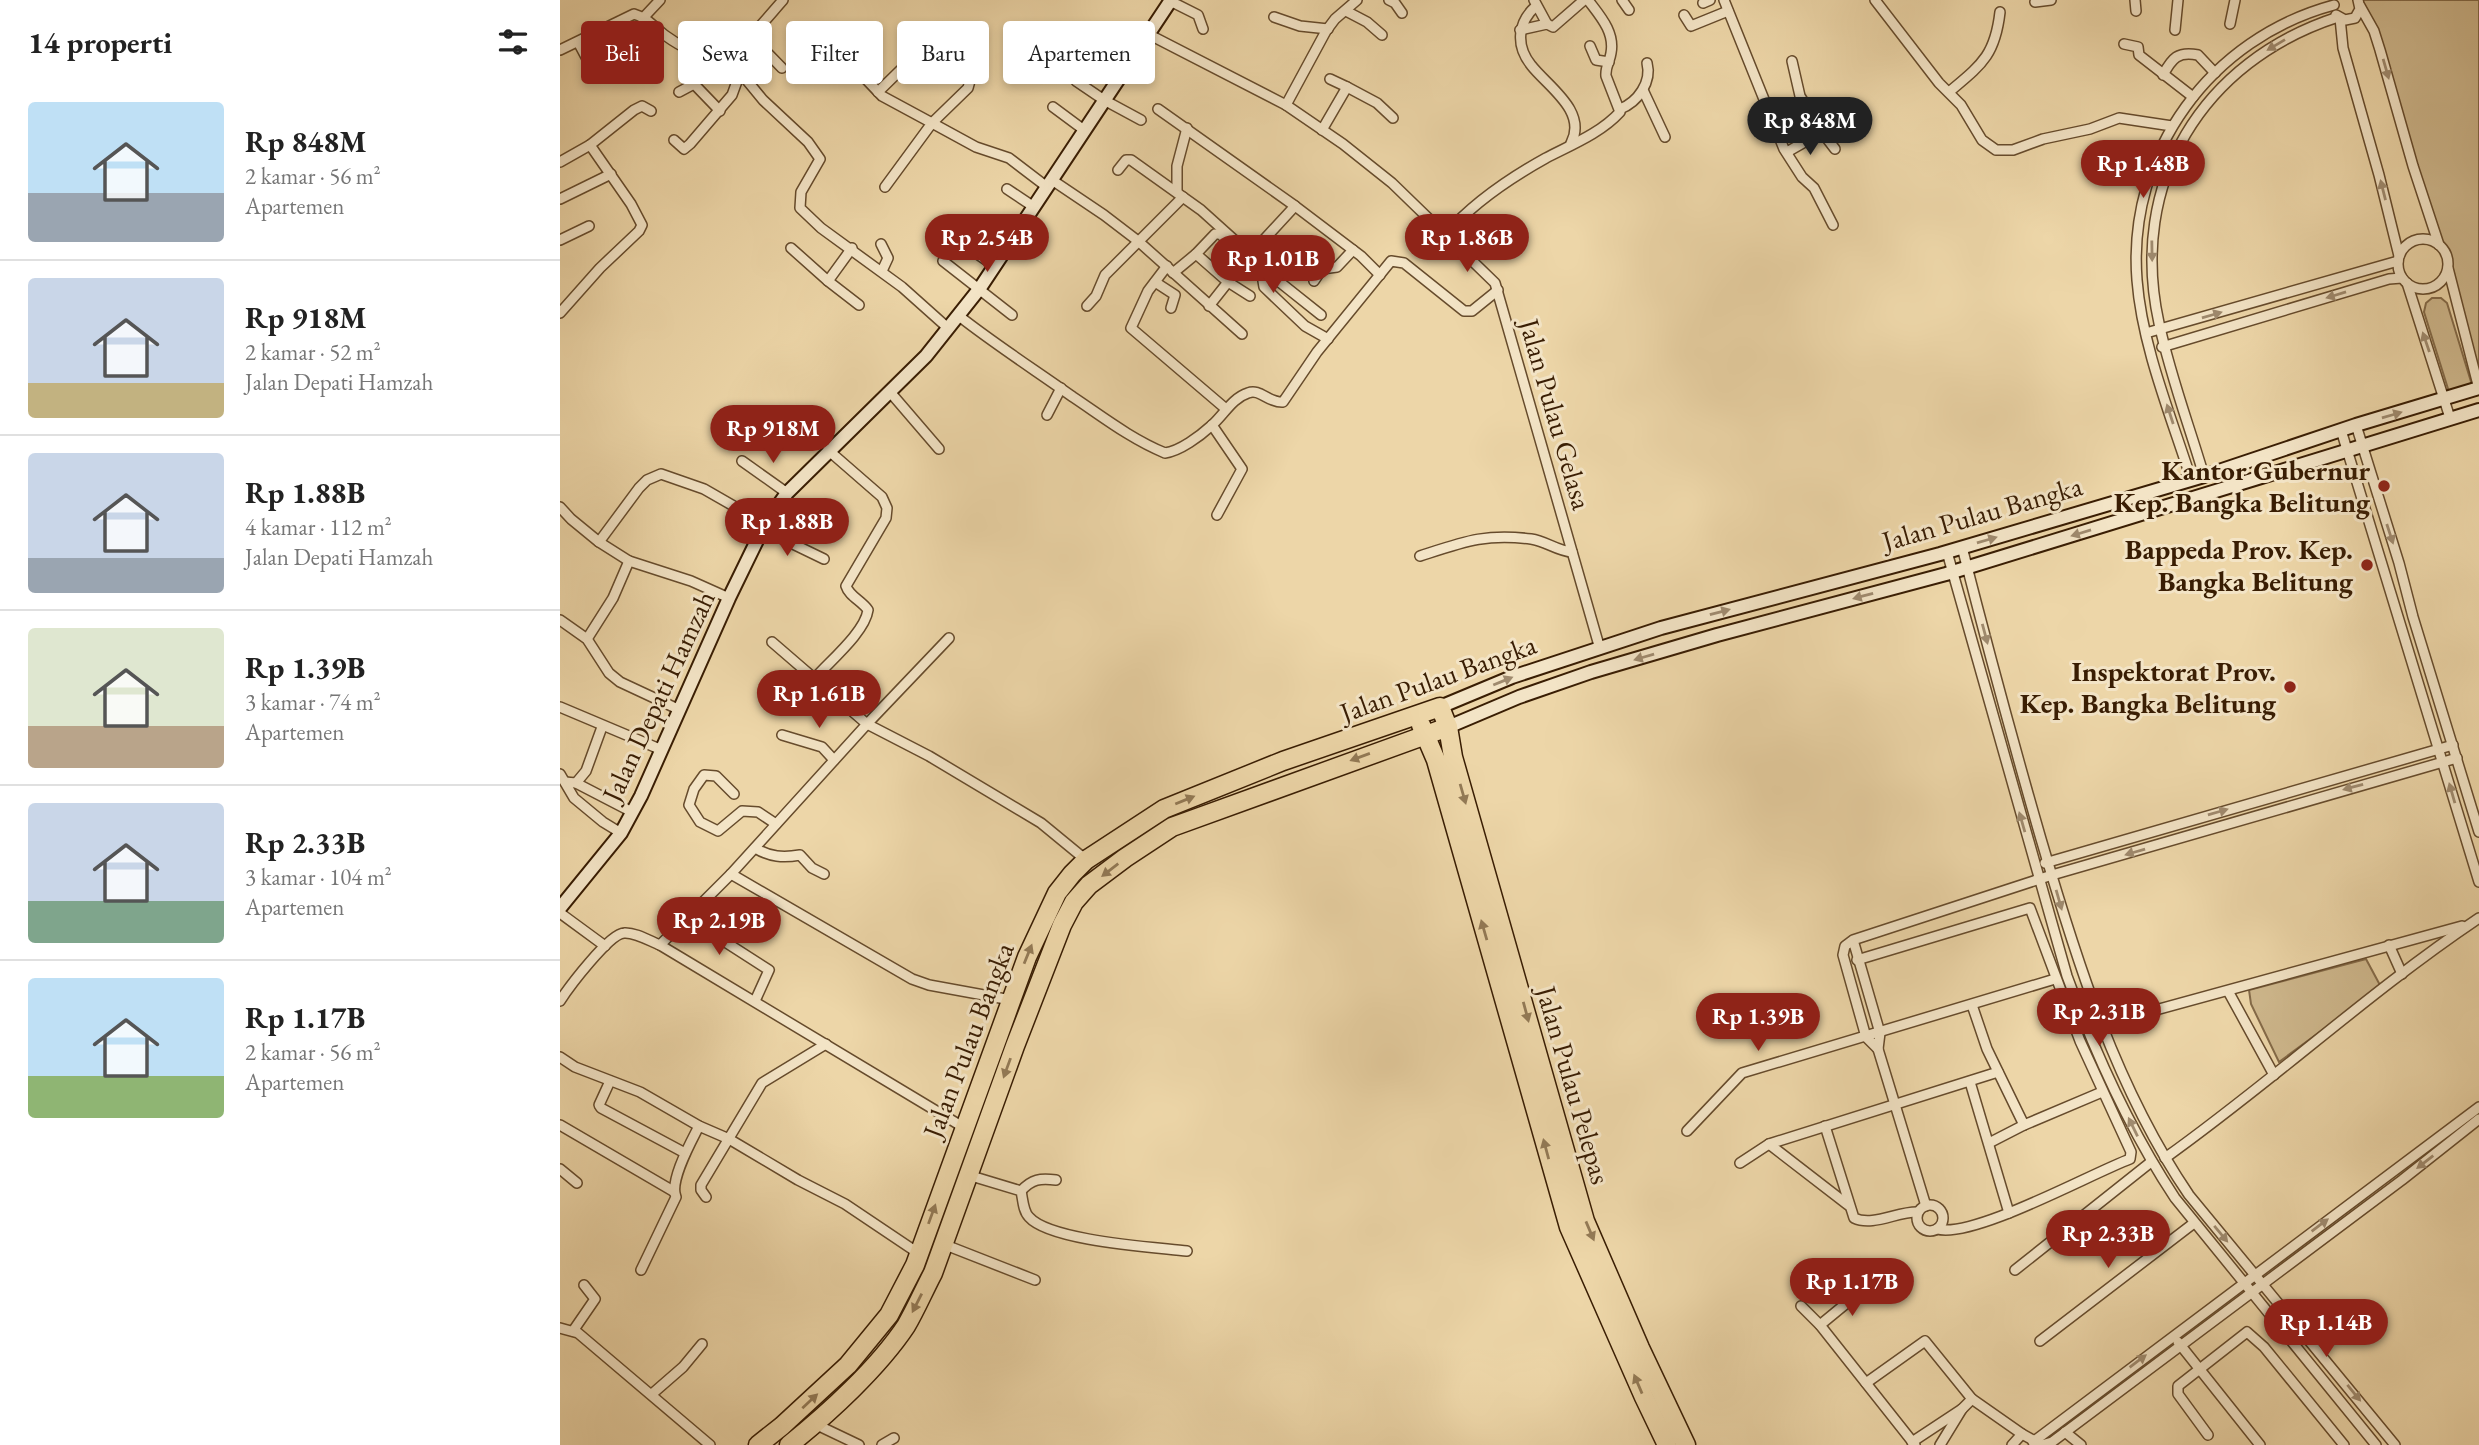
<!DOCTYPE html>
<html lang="id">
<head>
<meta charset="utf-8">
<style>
	body { margin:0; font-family:"EB Garamond",serif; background:#f2f2f2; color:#222; height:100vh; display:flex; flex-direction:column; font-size:26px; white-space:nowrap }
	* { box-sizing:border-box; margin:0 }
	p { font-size:23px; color:#767676 }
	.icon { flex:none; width:38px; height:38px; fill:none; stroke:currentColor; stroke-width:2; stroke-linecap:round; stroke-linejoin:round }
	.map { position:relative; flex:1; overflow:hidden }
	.side { display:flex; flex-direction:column; background:#fff; width:560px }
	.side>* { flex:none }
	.banner { position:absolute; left:21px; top:21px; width:665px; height:63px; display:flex; gap:14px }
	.price { position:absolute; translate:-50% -60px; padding:0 16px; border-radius:24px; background:#8f2418; color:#fff; font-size:23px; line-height:46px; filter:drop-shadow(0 2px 4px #0008) }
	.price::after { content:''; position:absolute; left:50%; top:42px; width:21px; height:16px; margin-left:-10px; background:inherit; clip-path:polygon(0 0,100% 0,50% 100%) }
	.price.current { background:#222; color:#fff }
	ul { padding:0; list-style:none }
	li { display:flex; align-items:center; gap:21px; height:175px; padding:0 28px }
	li+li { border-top:2px solid #e0e0e0 }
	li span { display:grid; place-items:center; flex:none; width:196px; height:140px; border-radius:7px; color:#555 }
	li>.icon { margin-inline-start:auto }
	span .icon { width:84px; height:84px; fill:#fffc; stroke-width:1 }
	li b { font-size:30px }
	h2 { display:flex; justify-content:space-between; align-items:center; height:84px; padding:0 28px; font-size:30px }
	.pill { padding:0 24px; border-radius:7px; background:#fff; box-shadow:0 4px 10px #0003; font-size:24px; line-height:63px }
	.pill.current { background:#8f2418; color:#fff }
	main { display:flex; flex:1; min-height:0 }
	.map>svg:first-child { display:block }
	.green { fill:#ceb78c; stroke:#846a48; stroke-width:2 }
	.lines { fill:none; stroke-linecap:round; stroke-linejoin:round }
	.street-casing { stroke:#664b2c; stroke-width:12 }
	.secondary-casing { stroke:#391d03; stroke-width:16 }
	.highway-casing { stroke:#391d03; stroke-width:21 }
	.street { stroke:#f3e4c6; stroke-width:9 }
	.secondary { stroke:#f3e4c6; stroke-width:12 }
	.highway { stroke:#edd6a8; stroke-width:18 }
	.oneway { fill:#9f8a6e }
	.oneway2 { fill:#937a56 }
	.poi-dot { fill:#8f2418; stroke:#f3e4c6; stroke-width:2.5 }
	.labels { text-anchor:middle; stroke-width:6; stroke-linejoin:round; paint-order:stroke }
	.street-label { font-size:28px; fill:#391d03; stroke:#f3e4c6 }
	.poi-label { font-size:28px; font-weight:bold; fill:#391d03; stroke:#f3e4c6; text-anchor:end }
</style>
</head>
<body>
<main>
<section class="side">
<h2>14 properti<svg class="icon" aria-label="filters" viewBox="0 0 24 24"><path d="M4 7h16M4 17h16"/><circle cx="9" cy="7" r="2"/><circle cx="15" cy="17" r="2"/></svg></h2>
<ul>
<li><span style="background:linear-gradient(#bfe0f5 65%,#9aa5b1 0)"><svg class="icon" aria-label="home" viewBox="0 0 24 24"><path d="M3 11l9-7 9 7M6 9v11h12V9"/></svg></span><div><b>Rp 848M</b><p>2 kamar · 56 m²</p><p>Apartemen</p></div></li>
<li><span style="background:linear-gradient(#c9d6e8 75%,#c2b280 0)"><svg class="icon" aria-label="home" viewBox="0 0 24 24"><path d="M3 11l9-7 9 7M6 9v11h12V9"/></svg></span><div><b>Rp 918M</b><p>2 kamar · 52 m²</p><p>Jalan Depati Hamzah</p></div></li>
<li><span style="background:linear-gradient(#c9d6e8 75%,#9aa5b1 0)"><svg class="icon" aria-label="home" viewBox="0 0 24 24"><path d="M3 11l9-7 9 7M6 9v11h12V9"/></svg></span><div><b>Rp 1.88B</b><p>4 kamar · 112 m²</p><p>Jalan Depati Hamzah</p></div></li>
<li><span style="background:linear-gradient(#dfe7d0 70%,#b9a48a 0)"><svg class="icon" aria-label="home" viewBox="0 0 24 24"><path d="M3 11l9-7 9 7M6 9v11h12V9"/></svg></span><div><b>Rp 1.39B</b><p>3 kamar · 74 m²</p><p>Apartemen</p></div></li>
<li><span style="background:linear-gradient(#c9d6e8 70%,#7fa58c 0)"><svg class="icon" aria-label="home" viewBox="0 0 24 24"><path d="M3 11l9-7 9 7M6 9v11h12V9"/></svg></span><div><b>Rp 2.33B</b><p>3 kamar · 104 m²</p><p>Apartemen</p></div></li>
<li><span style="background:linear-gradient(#bfe0f5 70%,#8fb573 0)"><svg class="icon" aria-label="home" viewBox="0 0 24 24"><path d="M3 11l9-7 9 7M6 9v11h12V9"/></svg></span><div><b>Rp 1.17B</b><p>2 kamar · 56 m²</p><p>Apartemen</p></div></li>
</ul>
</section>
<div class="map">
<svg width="1919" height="1445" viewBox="0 0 1919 1445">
	<rect width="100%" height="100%" fill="#edd6a8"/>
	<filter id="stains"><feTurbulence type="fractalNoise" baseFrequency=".00286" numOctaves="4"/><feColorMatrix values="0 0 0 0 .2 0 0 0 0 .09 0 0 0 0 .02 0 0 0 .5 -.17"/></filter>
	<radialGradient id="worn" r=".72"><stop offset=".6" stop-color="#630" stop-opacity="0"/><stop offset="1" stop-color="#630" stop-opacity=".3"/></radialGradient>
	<!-- green -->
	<g class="green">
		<polygon points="1802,0 1919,0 1919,369"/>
		<polygon points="1872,298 1881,298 1887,303 1912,385 1889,392 1864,312 1866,303"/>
		<polygon points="1806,959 1821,987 1719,1062 1691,1004 1689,990"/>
	</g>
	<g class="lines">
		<!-- street casing -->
		<g class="street-casing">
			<g id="street">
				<polyline points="829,0 835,3 842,13"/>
				<polyline points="974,0 987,24"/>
				<polyline points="1062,0 1069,10"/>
				<polyline points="1164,0 1224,149 1242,177 1254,188 1273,225"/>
				<polyline points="1315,0 1379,83 1401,105 1422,140 1436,150 1453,150 1483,139 1530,129 1559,118 1612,126"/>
				<polyline points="1575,0 1576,11"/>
				<polyline points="610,1 638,15 643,29"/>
				<polyline points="1475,2 1491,0"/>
				<polyline points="1143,3 1150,0"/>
				<path d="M976,6c-18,16 -21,39 -5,59 16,21 57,46 40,78"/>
				<polyline points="1800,6 1814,31 1820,50 1853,166 1879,245"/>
				<polyline points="786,11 807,22 822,35"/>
				<polyline points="1124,15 1131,26 1168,11"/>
				<polyline points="1776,15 1785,20 1795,18 1800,9 1798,0"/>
				<polyline points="84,17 100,0"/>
				<polyline points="714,17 740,26 768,29"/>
				<polyline points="1780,18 1783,48 1819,175 1839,256"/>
				<polyline points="1670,24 1675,0"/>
				<polyline points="960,30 987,24 993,27 1024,0"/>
				<polyline points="1615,30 1618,0"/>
				<polyline points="588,34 726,105 783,144 832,183 935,283 1040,649"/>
				<polyline points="191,36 222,68"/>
				<polyline points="18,42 35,74"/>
				<polyline points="1564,44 1578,47 1579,55 1633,97"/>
				<polyline points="1030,46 1036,60 1049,62"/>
				<path d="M0,50l74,-36c14,4 21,14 32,22 58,42 79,7 117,-36"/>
				<polyline points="249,51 303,76 322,96 372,123 325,187"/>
				<polyline points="166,55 203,100 248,142 260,159 241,192 240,208 261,228 342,287 389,329"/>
				<polyline points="1232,61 1240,96 1262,132"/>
				<path d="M1603,75c9,-17 15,-24 35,-20l17,18"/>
				<polyline points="770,79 787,87"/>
				<polyline points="516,81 544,100 581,120"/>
				<polyline points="1083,90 1105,137"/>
				<polyline points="119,92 134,84 160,111"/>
				<path d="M318,92l50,-49c19,-4 37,18 43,34l-3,11 -36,35 44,24 33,11 38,29"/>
				<path d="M1389,92c32,-27 46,-36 51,-80"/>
				<polyline points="726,105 766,31 775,19 797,0"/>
				<polyline points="493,107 524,130"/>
				<polyline points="598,109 735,206 801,256 820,275"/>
				<path d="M1060,109c18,-7 32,-27 27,-46"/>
				<polyline points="762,130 787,87 817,103 833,118"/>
				<polyline points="114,140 124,149 130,144 172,95 180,73"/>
				<polyline points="1227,152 1262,132 1275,149"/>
				<polyline points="0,162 30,145 74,110 82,106 91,111"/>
				<polyline points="558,170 566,160 571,160 641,210 691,255 702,268 761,315"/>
				<polyline points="492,180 544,215 578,241 682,334"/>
				<polyline points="447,189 474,207"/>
				<polyline points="617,192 617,166 627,128"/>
				<polyline points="0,199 51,174"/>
				<path d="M886,234c27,-31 64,-56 100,-76 25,-13 55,-25 74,-46l-14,-36c-1,-9 4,-15 5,-23 4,-21 -11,-37 -23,-53"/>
				<circle cx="1863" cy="264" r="25"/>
				<polyline points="0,240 29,226"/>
				<polyline points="321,244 328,258 322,271"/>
				<polyline points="404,245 435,266"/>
				<polyline points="231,248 268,281"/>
				<polyline points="292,248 268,281 299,305"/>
				<polyline points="636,254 668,282 649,306"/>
				<polyline points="688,257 735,206"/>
				<polyline points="383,261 452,315"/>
				<polyline points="607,266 588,291 571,328 666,409"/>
				<polyline points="1888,268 1919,389"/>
				<polyline points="708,272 703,281 704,287 745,326 768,339"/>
				<polyline points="613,273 636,254 655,234 660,234 667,240"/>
				<polyline points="754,281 762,269 777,267 793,250"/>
				<polyline points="595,282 615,295 611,308"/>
				<polyline points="668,282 690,296"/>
				<polyline points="1847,283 1890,418"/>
				<polyline points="527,306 536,296 545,275 623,197"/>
				<polyline points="0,313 40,268 79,231 82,225 71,204 30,145"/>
				<path d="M399,316c37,29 76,54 114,81 30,20 58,42 92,56 15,-2 35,-17 46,-27 12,-10 21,-28 37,-33 12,-5 20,10 35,9l34,-50 74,-91 13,2 60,48h8l26,-21"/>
				<polyline points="1586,333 1838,261"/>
				<polyline points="1602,347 1829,279 1842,278"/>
				<polyline points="330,392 379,449"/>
				<polyline points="487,415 501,388"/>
				<polyline points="652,425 682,469 657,515"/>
				<polyline points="1796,425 1839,563 1853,617 1919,832"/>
				<polyline points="1781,430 1919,882"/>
				<polyline points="182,461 227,493"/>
				<path d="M1644,476c-15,-51 -34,-101 -45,-153 -31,-140 43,-262 179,-306"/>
				<path d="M1631,479c-20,-63 -49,-133 -54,-199 -10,-128 74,-242 197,-275"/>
				<polyline points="0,507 11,519 39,542 69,561 131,581 169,598"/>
				<polyline points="202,529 264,559"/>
				<polyline points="39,542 79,488 87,480 101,474 144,489 205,524"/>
				<path d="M1402,547c25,98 51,195 79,292 36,123 75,249 148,356l206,250"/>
				<path d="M1387,552l120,424c28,77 63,154 108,222l201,247"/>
				<path d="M860,556c43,-14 65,-23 111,-17 15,2 26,12 41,13"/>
				<polyline points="0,620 27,639 49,673 60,682 120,710"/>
				<polyline points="27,639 53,598 69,561"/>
				<polyline points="212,642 307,724 369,756 481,823 526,860"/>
				<path d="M255,678c15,-17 50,-46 53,-68 -6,-9 -19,-14 -22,-24l40,-68 1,-10 -5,-11 -54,-47"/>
				<polyline points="0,707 102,750"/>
				<polyline points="222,735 262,747 274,760"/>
				<polyline points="0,774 14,798 43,822 61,833"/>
				<polyline points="5,782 16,783 72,812"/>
				<polyline points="16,783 26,771 42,727"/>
				<polyline points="174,794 156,776 144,775 134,789 129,805 140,822 158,831 182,811 198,812 216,824"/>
				<path d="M195,848c15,9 28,10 45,7l12,13 12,6"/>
				<polyline points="1485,863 1893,745"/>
				<polyline points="171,874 352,979 369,985 451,1000"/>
				<polyline points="0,913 45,946"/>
				<polyline points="128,918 209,970 195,1001"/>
				<polyline points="1293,940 1320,1033 1318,1049 1306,1037 1283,955 1285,946 1293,940 1492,875 1897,758"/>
				<polyline points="100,945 171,874 307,724 389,638"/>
				<polyline points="1829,945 1842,974"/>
				<path d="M1297,960l173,-52 50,133 51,111 -1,7c-40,15 -157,80 -193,70"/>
				<polyline points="1668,991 1714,1075"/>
				<path d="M0,1001c9,-14 49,-67 64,-68 11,-1 26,8 36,12l303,182"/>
				<polyline points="1412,1005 1427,1049 1464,1125"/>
				<polyline points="1541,1025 1902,926"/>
				<polyline points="1318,1049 1366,1206"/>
				<polyline points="0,1057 15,1067 80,1092 139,1126 169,1139 238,1180 285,1204 358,1253"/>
				<polyline points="50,1081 39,1105 41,1108 125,1153"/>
				<polyline points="1410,1082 1449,1213"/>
				<polyline points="0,1125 113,1191"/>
				<path d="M1265,1126l29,92c19,9 44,-7 64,-6"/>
				<polyline points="1127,1131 1182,1073 1495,979"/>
				<polyline points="1429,1143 1464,1125 1542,1092"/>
				<polyline points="1209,1144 1288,1205"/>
				<path d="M1605,1158c107,-76 205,-167 314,-240"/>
				<polyline points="1180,1163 1209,1144 1438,1072"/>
				<polyline points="0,1169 17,1183"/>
				<path d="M408,1175l53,16c2,9 2,20 8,26 21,24 124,30 158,34"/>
				<path d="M461,1191c11,-12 19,-13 35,-11"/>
				<polyline points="146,1197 141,1190 141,1185 202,1083 266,1044"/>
				<circle cx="1370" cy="1218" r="13"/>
				<polyline points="383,1244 475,1280"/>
				<path d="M81,1270l35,-73c-7,-16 15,-55 23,-71"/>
				<polyline points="1455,1270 1591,1162"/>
				<polyline points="1241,1306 1260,1325 1355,1445"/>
				<polyline points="1260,1325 1305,1288"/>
				<polyline points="0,1328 18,1333 150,1445"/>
				<polyline points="13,1331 35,1299 24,1285"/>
				<polyline points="1480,1341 1634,1223"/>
				<polyline points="1618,1342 1700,1445"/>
				<polyline points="1306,1383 1365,1341 1412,1399 1462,1434"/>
				<polyline points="92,1394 123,1367 142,1344"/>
				<polyline points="255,1424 299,1445"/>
				<polyline points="1505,1432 1521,1445"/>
				<polyline points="1648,1435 1618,1394 1618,1386 1687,1332 1704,1347 1784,1445"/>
				<polyline points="1352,1442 1402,1409"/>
				<polyline points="1473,1442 1919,1107"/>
				<polyline points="322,1445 334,1438"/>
				<polyline points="1380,1445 1402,1409 1412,1399"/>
				<polyline points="1452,1445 1462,1434 1482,1445 1492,1442 1842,1180 1919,1119"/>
			</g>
		</g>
		<!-- secondary casing -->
		<g class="secondary-casing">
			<g id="secondary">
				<polyline points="880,707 952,677 1101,628 1380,554 1644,476 1796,425 1919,388"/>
				<polyline points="888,727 959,697 1031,672 1157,635 1386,574 1919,410"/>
				<polyline points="0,908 61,833 81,796 169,598 205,524 227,493 366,356 420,288 611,0"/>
			</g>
		</g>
		<!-- highway casing -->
		<g class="highway-casing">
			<g id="highway">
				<polyline points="861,725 876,760 1009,1227 1084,1397 1107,1445"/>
				<polyline points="198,1445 222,1426 288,1365 329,1315 355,1265 467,957 497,893 512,874 526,860 604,809 723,761 880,707 888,727 893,757 1025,1221 1080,1348 1126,1445"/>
				<path d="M229,1445c40,-32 89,-77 117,-119 10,-17 18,-36 27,-53l82,-227 47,-121 12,-23 15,-17 36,-27 47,-31 276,-100"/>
			</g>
		</g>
		<!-- street -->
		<use href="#street" class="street"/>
		<!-- secondary -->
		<use href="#secondary" class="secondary"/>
		<!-- highway -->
		<use href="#highway" class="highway"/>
	</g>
	<!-- one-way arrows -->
	<defs><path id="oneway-solid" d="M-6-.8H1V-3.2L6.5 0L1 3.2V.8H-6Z" transform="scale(1.75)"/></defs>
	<g class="oneway">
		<use href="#oneway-solid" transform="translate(1716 45) rotate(149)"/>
		<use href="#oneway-solid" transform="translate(1826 69) rotate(74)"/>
		<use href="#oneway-solid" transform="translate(1823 190) rotate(-104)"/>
		<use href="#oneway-solid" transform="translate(1592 251) rotate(89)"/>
		<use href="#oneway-solid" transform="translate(1776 295) rotate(163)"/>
		<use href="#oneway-solid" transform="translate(1652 315) rotate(-16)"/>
		<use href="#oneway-solid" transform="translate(1866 342) rotate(-109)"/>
		<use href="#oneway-solid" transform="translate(1610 414) rotate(-108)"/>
		<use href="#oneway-solid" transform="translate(1832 415) rotate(-16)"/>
		<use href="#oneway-solid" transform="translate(1521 533) rotate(163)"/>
		<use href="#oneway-solid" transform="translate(1830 534) rotate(72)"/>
		<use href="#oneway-solid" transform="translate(1427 540) rotate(-16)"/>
		<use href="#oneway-solid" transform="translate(1303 596) rotate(165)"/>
		<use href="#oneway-solid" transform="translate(1160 612) rotate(-15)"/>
		<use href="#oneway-solid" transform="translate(1425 634) rotate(75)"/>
		<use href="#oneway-solid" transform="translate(1084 657) rotate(164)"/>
		<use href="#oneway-solid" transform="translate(943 681) rotate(-22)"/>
		<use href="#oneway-solid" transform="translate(1793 787) rotate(165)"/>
		<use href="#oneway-solid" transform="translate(1892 793) rotate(-106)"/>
		<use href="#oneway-solid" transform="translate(1658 812) rotate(-16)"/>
		<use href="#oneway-solid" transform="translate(1462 822) rotate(-106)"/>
		<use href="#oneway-solid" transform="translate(1575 852) rotate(164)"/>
		<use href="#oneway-solid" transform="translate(1499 900) rotate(74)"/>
		<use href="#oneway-solid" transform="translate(1573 1127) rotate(-116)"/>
		<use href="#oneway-solid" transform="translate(1865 1162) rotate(142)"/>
		<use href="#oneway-solid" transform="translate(1760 1225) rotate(-37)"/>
		<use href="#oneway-solid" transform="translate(1661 1234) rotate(50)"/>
		<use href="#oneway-solid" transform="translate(1578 1361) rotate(-37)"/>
		<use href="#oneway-solid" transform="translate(1794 1393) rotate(51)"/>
	</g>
	<g class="oneway2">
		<use href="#oneway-solid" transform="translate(800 757) rotate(160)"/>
		<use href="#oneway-solid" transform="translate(903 794) rotate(74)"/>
		<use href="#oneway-solid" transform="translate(625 800) rotate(-22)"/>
		<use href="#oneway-solid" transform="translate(550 870) rotate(142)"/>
		<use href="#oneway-solid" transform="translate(924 930) rotate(-106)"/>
		<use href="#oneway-solid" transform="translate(468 954) rotate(-68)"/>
		<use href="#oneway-solid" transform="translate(966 1012) rotate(75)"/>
		<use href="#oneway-solid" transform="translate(447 1068) rotate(110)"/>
		<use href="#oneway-solid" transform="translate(986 1149) rotate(-105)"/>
		<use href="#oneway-solid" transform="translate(372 1214) rotate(-70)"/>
		<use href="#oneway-solid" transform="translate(1030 1231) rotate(67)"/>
		<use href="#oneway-solid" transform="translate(357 1303) rotate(117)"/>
		<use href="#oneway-solid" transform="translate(1078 1384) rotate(-113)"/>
		<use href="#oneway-solid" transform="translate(250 1401) rotate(-43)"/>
	</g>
	<!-- markers -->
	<g class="poi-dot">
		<circle cx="1824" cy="486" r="7"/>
		<circle cx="1807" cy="565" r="7"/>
		<circle cx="1730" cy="687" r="7"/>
	</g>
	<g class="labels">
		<!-- street labels -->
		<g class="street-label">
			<text transform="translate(996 414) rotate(74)" y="10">Jalan Pulau Gelasa</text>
			<text transform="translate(1422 513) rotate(-16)" y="10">Jalan Pulau Bangka</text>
			<text transform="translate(878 678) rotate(-20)" y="10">Jalan Pulau Bangka</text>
			<text transform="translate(98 696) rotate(-65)" y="10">Jalan Depati Hamzah</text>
			<text transform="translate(408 1040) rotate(-69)" y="10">Jalan Pulau Bangka</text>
			<text transform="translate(1014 1085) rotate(74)" y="10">Jalan Pulau Pelepas</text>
		</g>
		<!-- poi labels -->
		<g class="poi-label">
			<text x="1810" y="480">Kantor Gubernur<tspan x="1810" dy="32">Kep. Bangka Belitung</tspan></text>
			<text x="1793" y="559">Bappeda Prov. Kep.<tspan x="1793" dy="32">Bangka Belitung</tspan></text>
			<text x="1716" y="681">Inspektorat Prov.<tspan x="1716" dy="32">Kep. Bangka Belitung</tspan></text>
		</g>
	</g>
	<rect width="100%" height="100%" filter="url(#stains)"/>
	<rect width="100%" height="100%" fill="url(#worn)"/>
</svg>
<b class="price current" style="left:1250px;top:157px">Rp 848M</b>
<b class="price" style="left:1583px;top:200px">Rp 1.48B</b>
<b class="price" style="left:427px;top:274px">Rp 2.54B</b>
<b class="price" style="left:907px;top:274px">Rp 1.86B</b>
<b class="price" style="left:713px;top:295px">Rp 1.01B</b>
<b class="price" style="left:213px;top:465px">Rp 918M</b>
<b class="price" style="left:227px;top:558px">Rp 1.88B</b>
<b class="price" style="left:259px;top:730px">Rp 1.61B</b>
<b class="price" style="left:159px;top:957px">Rp 2.19B</b>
<b class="price" style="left:1539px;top:1048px">Rp 2.31B</b>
<b class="price" style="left:1198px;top:1053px">Rp 1.39B</b>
<b class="price" style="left:1548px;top:1270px">Rp 2.33B</b>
<b class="price" style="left:1292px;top:1318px">Rp 1.17B</b>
<b class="price" style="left:1766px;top:1359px">Rp 1.14B</b>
<div class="banner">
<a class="pill current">Beli</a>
<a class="pill">Sewa</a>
<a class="pill">Filter</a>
<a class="pill">Baru</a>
<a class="pill">Apartemen</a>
</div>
</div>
</main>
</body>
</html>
